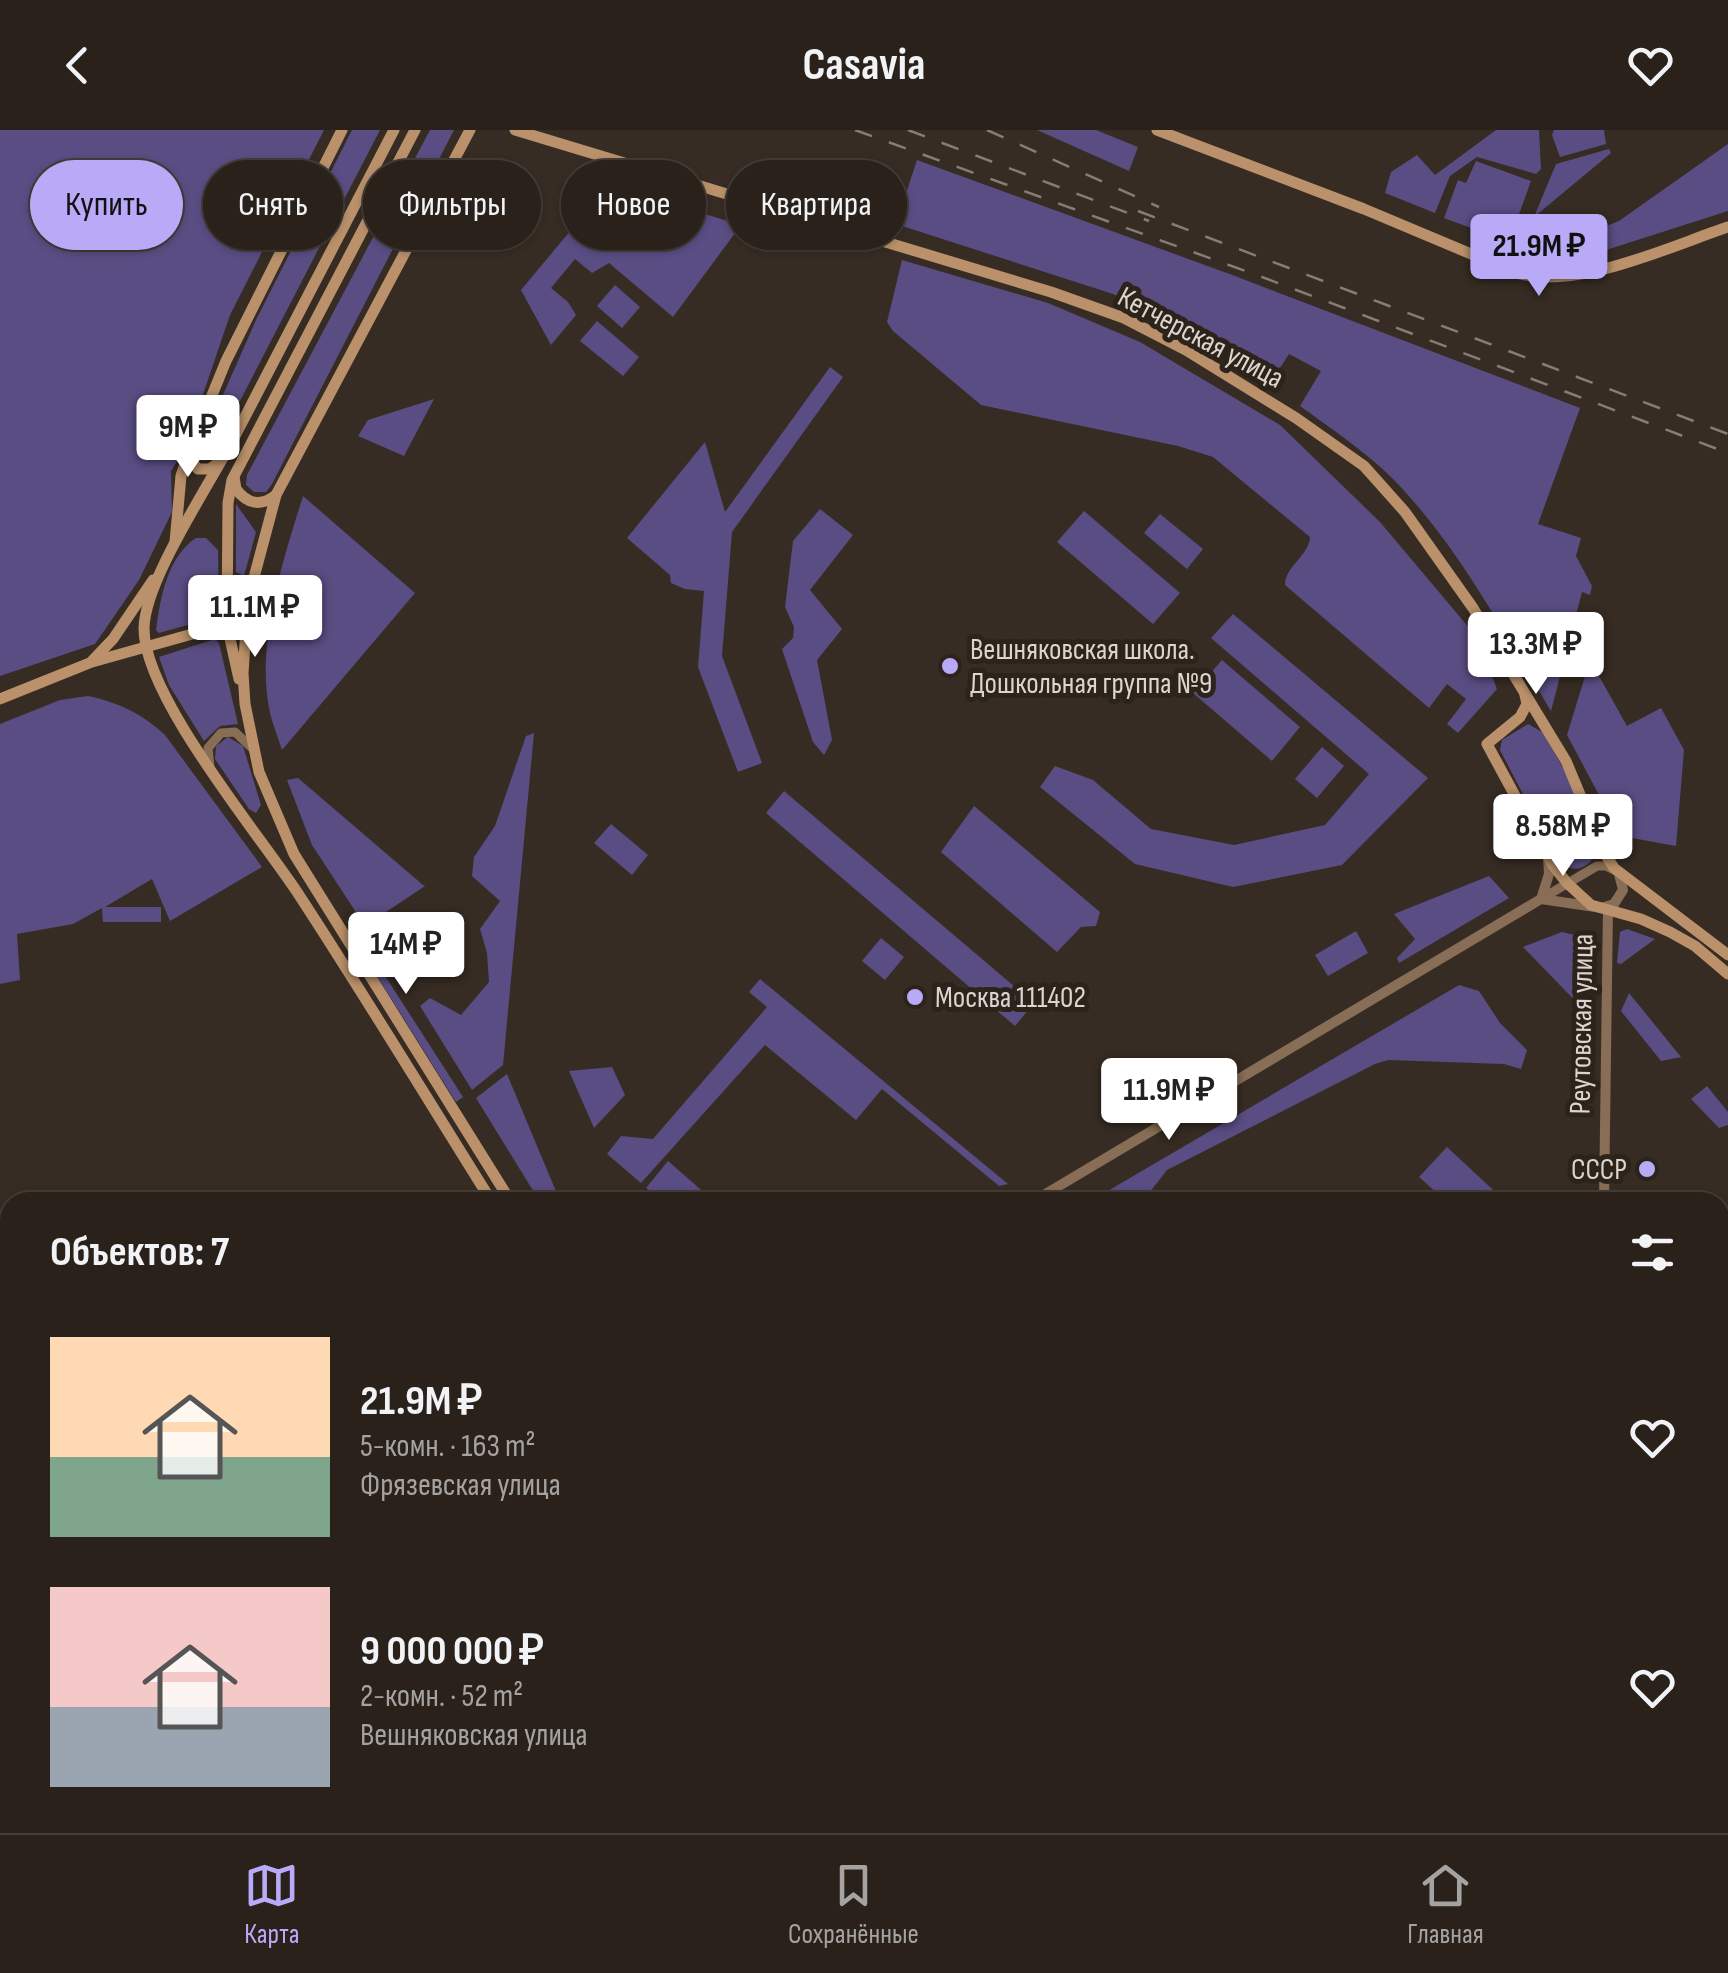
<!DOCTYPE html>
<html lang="ru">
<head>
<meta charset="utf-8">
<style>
	body { margin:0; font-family:"Sofia Sans Condensed",sans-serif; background:#352e27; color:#f1f3f6; height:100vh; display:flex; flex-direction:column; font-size:38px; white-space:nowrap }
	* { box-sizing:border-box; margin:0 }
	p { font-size:32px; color:#a5a3a2 }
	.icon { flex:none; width:55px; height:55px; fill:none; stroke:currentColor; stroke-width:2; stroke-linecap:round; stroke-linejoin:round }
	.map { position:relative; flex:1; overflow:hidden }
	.sheet { position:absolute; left:0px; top:1062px; width:1730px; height:642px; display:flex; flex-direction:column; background:#29211a; border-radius:30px 30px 0 0; box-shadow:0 2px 8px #0004,0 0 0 2px #453e39 }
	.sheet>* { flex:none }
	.guide { position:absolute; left:30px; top:30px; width:1000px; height:90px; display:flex; gap:20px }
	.price { position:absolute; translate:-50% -85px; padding:0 22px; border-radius:10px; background:#fff; color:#222; font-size:32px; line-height:65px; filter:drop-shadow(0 2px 5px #0008) }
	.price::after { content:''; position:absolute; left:50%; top:60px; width:30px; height:22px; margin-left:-15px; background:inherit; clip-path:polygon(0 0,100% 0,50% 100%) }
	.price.active { background:#b9aaf7; color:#111 }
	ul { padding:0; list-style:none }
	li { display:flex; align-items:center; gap:30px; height:250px; padding:0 50px }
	li span { display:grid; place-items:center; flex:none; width:280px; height:200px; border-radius:0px; color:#555 }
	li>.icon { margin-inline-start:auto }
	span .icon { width:120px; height:120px; fill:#fffc; stroke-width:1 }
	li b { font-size:42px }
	h2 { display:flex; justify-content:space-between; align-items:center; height:120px; padding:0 50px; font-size:42px }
	.tag { padding:0 35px; border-radius:45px; background:#29211a; box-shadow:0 2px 8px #0004,0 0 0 2px #453e39; font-size:35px; line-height:90px }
	.tag.active { background:#b9aaf7; color:#111 }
	header { display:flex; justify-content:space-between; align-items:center; height:130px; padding:0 50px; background:#29211a; font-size:45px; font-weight:700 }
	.tabs { display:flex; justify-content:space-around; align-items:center; height:140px; border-top:2px solid #453e39; background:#29211a; font-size:28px; color:#a5a3a2 }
	.tabs a { display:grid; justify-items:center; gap:5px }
	.tabs .active { color:#b9aaf7 }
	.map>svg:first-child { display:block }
	.green { fill:#594d83 }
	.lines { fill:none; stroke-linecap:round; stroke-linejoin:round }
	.minor { stroke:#886e56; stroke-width:9 }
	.tertiary { stroke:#886e56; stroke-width:10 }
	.secondary { stroke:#ba916a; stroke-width:11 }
	.rail { stroke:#867d75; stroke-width:2.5; stroke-dasharray:18 18; stroke-linecap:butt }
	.poi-dot { fill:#b9aaf7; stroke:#2c231a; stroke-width:4 }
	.labels { text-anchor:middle; stroke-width:10; stroke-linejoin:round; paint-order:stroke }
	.street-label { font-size:30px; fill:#dcd5cf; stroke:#2c231a }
	.poi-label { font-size:30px; fill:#dcd5cf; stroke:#2c231a; text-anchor:start }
</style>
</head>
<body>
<header><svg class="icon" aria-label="back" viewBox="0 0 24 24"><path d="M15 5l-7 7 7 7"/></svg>Casavia<svg class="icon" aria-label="heart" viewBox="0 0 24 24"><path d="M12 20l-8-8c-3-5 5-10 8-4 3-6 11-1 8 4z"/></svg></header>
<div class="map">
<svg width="1728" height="1703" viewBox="0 0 1728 1703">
	<rect width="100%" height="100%" fill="#372c23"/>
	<!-- green -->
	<g class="green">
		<polygon points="0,0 324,0 230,185 184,320 171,341 172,382 139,450 95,514 0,546"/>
		<polygon points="352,0 380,0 212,325 203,331 199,326 200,317 256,190"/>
		<polygon points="430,0 454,0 272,354 266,362 254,362 246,355 247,345"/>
		<polygon points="1037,0 1096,0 1138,17 1129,41"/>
		<polygon points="1496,0 1539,0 1541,39 1536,44 1477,27 1450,46 1435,83 1385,63 1391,42 1417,25 1435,45"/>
		<polygon points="1554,0 1604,0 1606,14 1560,27 1552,5"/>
		<polygon points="1728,14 1728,81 1556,136 1541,134 1538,127 1579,117 1580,106 1619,91"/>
		<polygon points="1609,19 1611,23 1534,87 1556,34"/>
		<path d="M917,30l318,116 345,132 -42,116 43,14 -5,18 16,30 -2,9 -8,-3 -31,119c-45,-74 -86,-153 -144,-217 -30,-35 -70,-61 -107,-88l21,-35 -32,-17 -15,23 -28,-23 -133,-60 -217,-70z"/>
		<polygon points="1476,31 1531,51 1509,112 1444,88 1458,50 1466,53"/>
		<polygon points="586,48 741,95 673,187 609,133 592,143 575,129 551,158 568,172 576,185 551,215 521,160 571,100"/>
		<path d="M902,130l146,43 92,39 140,83 100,97 96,114 21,53 -39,44 -11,-9 19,-25 -19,-15 -18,24 -144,-123c0,-19 24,-29 25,-48l-97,-80 -35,-11 -197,-41 -88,-74 -6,-9z"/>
		<polygon points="615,155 640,177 622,198 597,176"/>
		<polygon points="597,191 639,227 623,246 580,211"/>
		<polygon points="830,237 843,247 732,402 722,526 762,633 738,642 698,537 704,461 685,459 671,453 670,445 627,408 705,312 725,382"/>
		<polygon points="434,269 404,326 358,306 368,290"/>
		<path d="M303,366l112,97 -133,157c-4,-12 -9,-25 -12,-37 -15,-68 13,-153 33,-217z"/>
		<polygon points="236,374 256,402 244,446 236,442"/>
		<polygon points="820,379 853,405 810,460 842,499 817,530 832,610 824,625 813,612 782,519 793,508 794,497 785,477 793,411"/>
		<polygon points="1084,381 1180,463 1153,494 1057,412"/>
		<polygon points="1160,384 1203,419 1187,439 1144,403"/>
		<path d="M196,408h10l12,12 1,62 -3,5 -57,16 -3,-3c4,-31 11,-73 40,-92z"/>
		<polygon points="1233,484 1428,648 1342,735 1233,757 1135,734 1040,657 1055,636 1093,650 1151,699 1234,715 1325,695 1369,644 1211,508"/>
		<polygon points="215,509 219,513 238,594 220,596 204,611 169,555 159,527"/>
		<polygon points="1222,530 1300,597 1272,631 1193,563"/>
		<polygon points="1590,530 1627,596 1661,578 1684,620 1676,716 1621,706 1567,605"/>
		<path d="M88,566c30,6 55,18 77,39l97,132 -92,54 -18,-42 -47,28h56v15h-58l-1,-14 -29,16 -56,10 3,46 -20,4v-260l60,-24z"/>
		<path d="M1528,594l14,8c13,22 69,111 47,131 -10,9 -20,6 -30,0l-59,-113 2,-10z"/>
		<polygon points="534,603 503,935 472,960 420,876 430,868 461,885 489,852 487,823 480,799 500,771 472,746 474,727 495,696 526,606"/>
		<polygon points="228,607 243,616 261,675 256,683 249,679 215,629 216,616"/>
		<polygon points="1322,617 1344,636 1317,668 1295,649"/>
		<polygon points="298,648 423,755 425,756 365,796 312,715 287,650"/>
		<polygon points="784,661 1034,873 1015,896 766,683"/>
		<polygon points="974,676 1100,782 1096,796 1081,797 1057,822 941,722"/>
		<polygon points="611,694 648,725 632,745 594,713"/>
		<polygon points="1489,746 1509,768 1399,833 1397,828 1415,809 1394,784"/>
		<polygon points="1627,799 1655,809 1621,834 1617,833 1620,802"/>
		<polygon points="1356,801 1368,823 1328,846 1315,825"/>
		<polygon points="1562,802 1583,807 1588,816 1585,881 1523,817"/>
		<polygon points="881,808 904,827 885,850 862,831"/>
		<polygon points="362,810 463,967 456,972 357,814"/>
		<polygon points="760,849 1008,1054 999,1056 882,959 856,990 765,915 641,1053 607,1024 621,1006 653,1009 767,877 749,862"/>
		<polygon points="1459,855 1479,861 1500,893 1527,920 1521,939 1504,934 1388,930 1375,934 1167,1040 1142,1072 1089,1072"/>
		<polygon points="1629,863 1681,927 1661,931 1621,881"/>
		<polygon points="612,937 625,965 594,998 569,941"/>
		<polygon points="507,944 555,1059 571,1072 540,1072 476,968"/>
		<polygon points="1707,956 1728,982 1728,995 1719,998 1691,969"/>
		<polygon points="1447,1017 1506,1072 1447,1072 1419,1047"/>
		<polygon points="668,1031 715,1072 663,1072 646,1058"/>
		<polygon points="1728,1184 1728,1447 1720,1447 1720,1185"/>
	</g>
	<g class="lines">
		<!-- minor -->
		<g class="minor">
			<polyline points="210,637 208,618 221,603 235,602 253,619"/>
			<polyline points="1541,769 1597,736 1606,736 1616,741"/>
		</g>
		<!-- tertiary -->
		<g class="tertiary">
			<polyline points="1541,769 1549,744 1548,727"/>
			<polyline points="1032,1072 1541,769 1602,778 1614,774 1623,760 1619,744"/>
			<polyline points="1604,1072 1608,777"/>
			<polyline points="1475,1703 1483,1695"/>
		</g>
		<!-- secondary -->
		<g class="secondary">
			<path d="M394,0c-53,101 -104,202 -157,302 -24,48 -93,148 -93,197 0,68 115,205 155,266 66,101 129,205 193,307"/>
			<polyline points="470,0 276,365 248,470 243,543 245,574 259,642 294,724 511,1072"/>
			<polyline points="515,0 1051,162 1124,188 1186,220 1296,288 1364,336 1405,382 1473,478 1566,631 1604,722 1614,738 1728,825"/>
			<path d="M1157,0l207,79 150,63c60,20 154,-25 214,-45"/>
			<polyline points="190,319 190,330 198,339 210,339 218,333"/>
			<path d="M234,347l2,12c11,15 25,18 40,6"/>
			<polyline points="175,412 181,346 190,319 226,231 342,0"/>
			<polyline points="92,531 113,509 153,450"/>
			<polyline points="239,549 227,495 228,373 232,350 415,0"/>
			<polyline points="1525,565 1527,574 1520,587 1487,614 1552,734 1567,753 1591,775 1641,789 1670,802 1695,816 1728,844"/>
			<polyline points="0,569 92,532 246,489"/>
			<polyline points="507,1703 511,1695"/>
			<polyline points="526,1703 530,1695"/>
		</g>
		<!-- rail -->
		<g class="rail">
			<polyline points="855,0 1262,147 1728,323"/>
			<polyline points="908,0 1149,91"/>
			<polyline points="987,0 1159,77"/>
			<polyline points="1138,81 1728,304"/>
		</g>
	</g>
	<!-- markers -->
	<g class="poi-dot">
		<circle cx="950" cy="536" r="10"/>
		<circle cx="915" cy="867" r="10"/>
		<circle cx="1647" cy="1039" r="10"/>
	</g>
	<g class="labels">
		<!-- street labels -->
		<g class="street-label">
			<text transform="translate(1201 207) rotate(28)" y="10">Кетчерская улица</text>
			<text transform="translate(1581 894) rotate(-89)" y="10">Реутовская улица</text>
		</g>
		<!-- poi labels -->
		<g class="poi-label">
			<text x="970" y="529">Вешняковская школа.<tspan x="970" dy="34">Дошкольная группа №9</tspan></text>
			<text x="935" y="877">Москва 111402</text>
			<text x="1627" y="1049" text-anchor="end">СССР</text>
		</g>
	</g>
</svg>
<b class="price active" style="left:1539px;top:169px">21.9M ₽</b>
<b class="price" style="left:188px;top:350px">9M ₽</b>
<b class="price" style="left:255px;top:530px">11.1M ₽</b>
<b class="price" style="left:1536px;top:567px">13.3M ₽</b>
<b class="price" style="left:1563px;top:749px">8.58M ₽</b>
<b class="price" style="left:406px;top:867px">14M ₽</b>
<b class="price" style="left:1169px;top:1013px">11.9M ₽</b>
<div class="guide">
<a class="tag active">Купить</a>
<a class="tag">Снять</a>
<a class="tag">Фильтры</a>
<a class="tag">Новое</a>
<a class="tag">Квартира</a>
</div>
<section class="sheet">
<h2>Объектов: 7<svg class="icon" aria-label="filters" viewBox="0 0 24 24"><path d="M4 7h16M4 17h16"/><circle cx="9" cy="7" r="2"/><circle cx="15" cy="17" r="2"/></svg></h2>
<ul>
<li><span style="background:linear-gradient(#ffd9b3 60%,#7fa58c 0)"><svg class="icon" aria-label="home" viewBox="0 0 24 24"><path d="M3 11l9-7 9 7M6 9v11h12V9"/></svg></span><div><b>21.9M ₽</b><p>5-комн. · 163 m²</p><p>Фрязевская улица</p></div><svg class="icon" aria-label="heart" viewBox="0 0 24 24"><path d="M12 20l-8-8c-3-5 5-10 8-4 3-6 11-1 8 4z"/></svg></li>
<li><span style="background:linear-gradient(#f6c9c9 60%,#9aa5b1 0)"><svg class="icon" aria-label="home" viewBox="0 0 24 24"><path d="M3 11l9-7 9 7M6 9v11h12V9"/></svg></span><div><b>9 000 000 ₽</b><p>2-комн. · 52 m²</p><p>Вешняковская улица</p></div><svg class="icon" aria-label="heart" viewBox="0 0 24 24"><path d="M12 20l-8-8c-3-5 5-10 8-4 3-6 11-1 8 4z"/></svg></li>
</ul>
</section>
</div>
<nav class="tabs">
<a class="active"><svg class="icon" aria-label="map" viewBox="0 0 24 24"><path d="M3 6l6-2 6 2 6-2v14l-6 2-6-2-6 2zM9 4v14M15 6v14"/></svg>Карта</a>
<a><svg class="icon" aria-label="saved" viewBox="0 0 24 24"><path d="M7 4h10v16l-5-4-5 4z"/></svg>Сохранённые</a>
<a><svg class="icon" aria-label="home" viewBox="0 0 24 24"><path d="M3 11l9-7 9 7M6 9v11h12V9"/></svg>Главная</a>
</nav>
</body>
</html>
